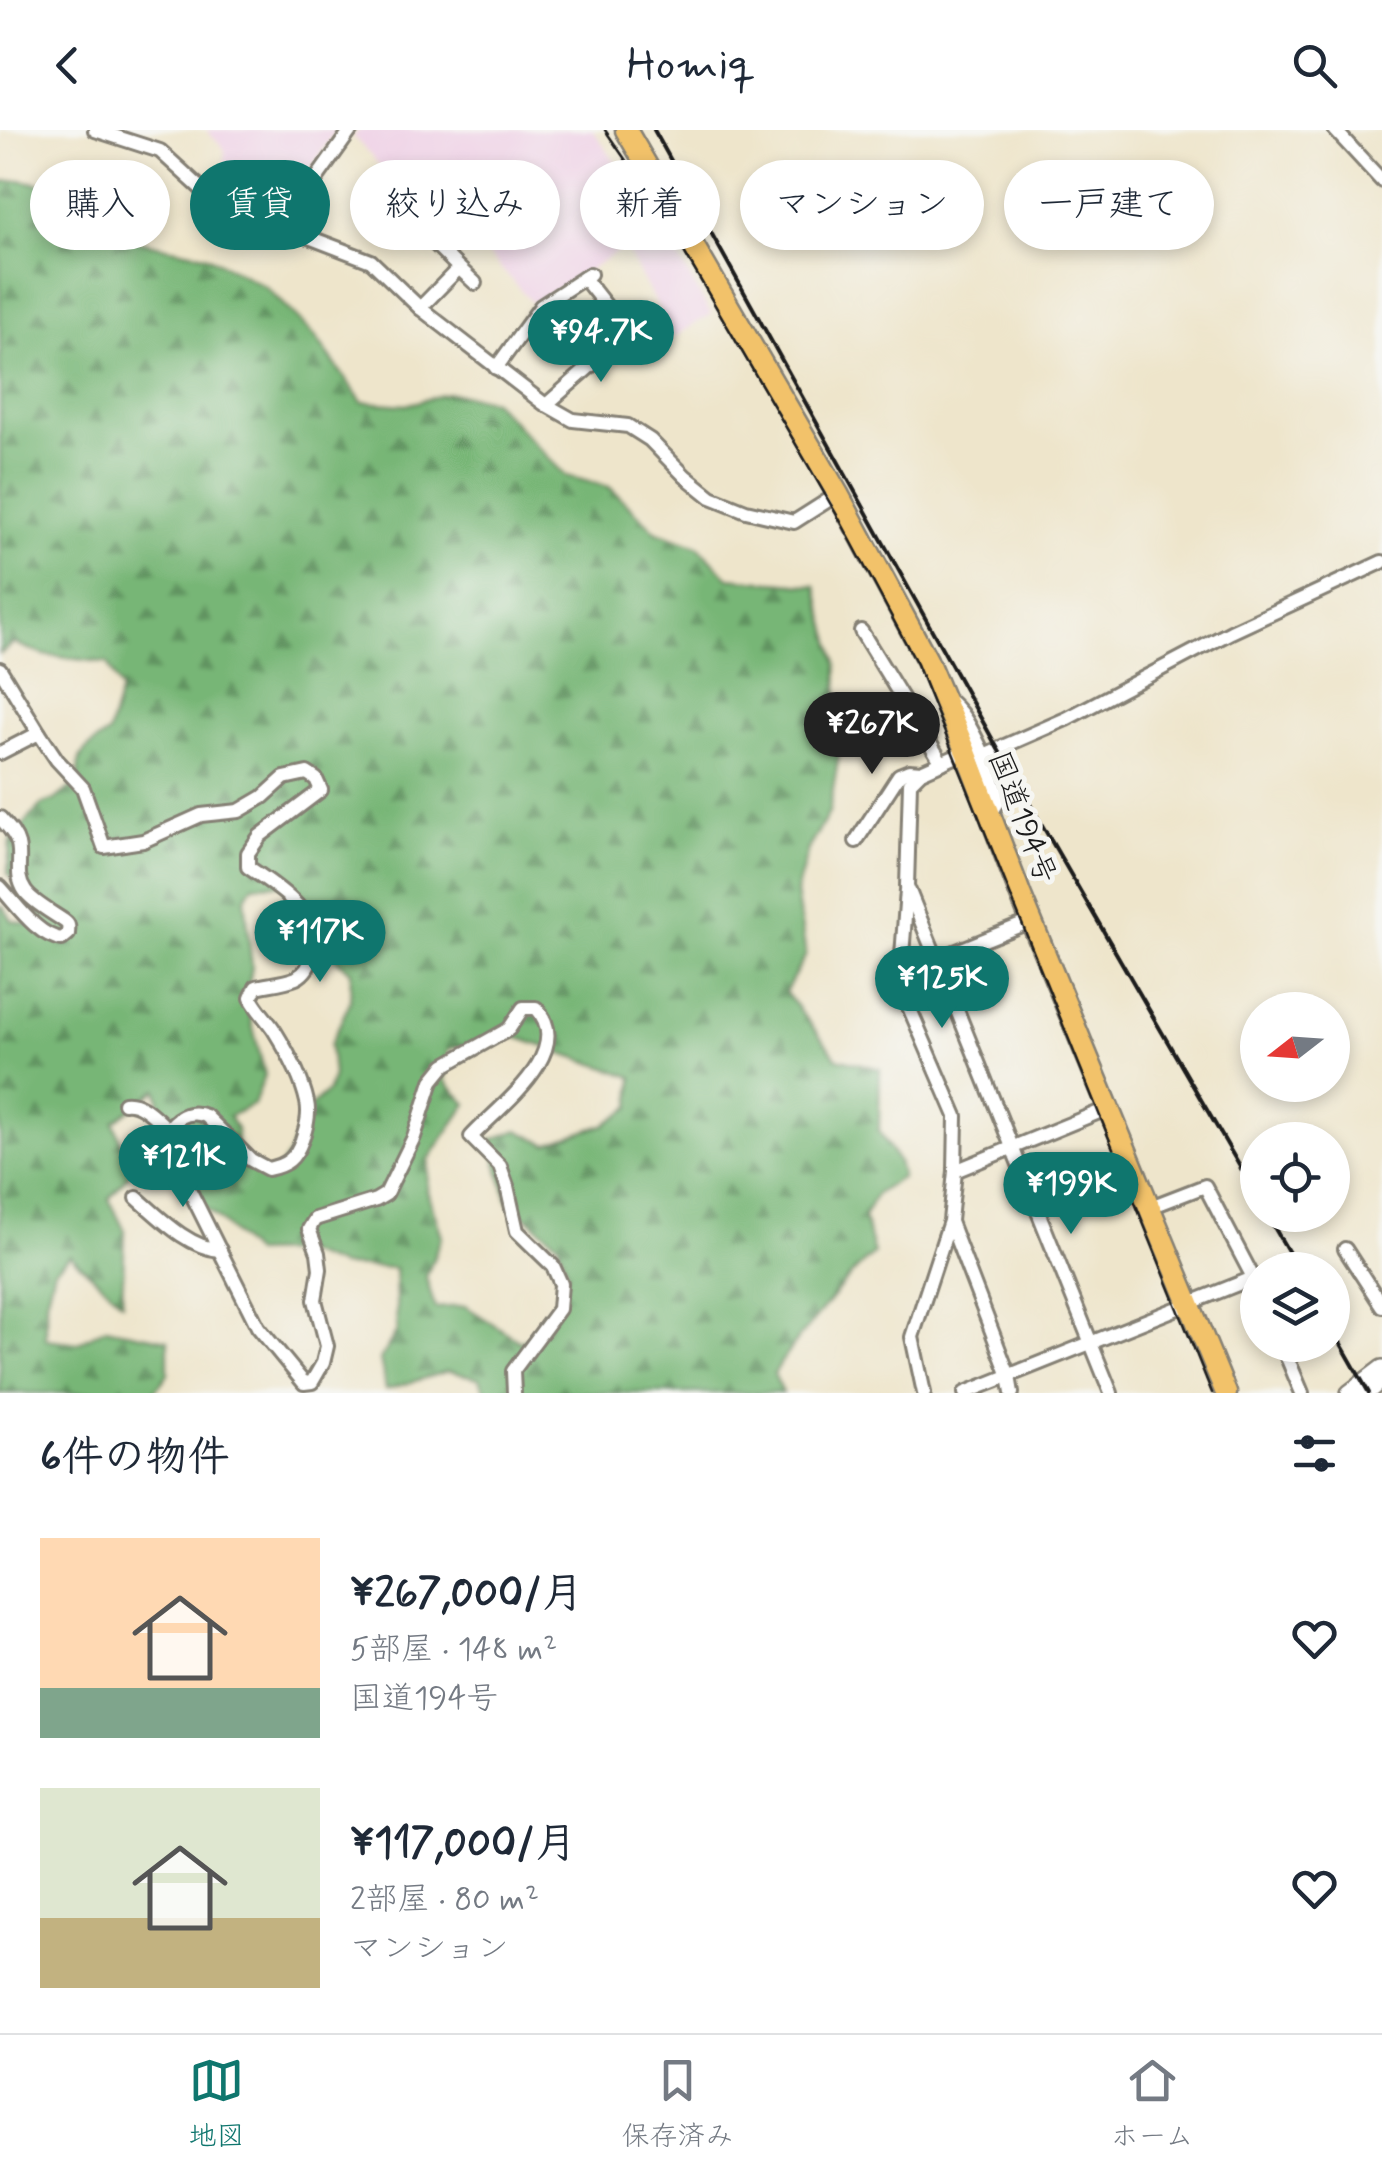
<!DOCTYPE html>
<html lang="ja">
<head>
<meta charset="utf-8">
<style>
	body { margin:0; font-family:Mynerve,"Klee One",sans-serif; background:#f6f6f7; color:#1f2937; height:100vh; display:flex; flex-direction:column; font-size:38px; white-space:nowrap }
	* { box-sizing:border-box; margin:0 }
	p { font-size:32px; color:#747a83 }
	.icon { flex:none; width:55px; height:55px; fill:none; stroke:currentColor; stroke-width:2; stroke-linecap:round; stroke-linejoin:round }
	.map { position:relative; height:1263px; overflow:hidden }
	.panel { display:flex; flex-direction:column; background:#fff; flex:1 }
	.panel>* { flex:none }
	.top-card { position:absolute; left:30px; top:30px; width:1322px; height:90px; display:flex; gap:20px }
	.needle { width:65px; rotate:253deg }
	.tools { position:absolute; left:1240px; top:862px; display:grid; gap:20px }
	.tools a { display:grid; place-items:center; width:110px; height:110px; border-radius:50%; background:#fff; box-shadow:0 5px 15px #0003; font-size:50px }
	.price { position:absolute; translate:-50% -85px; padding:0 22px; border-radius:35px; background:#0f766e; color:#fff; font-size:32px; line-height:65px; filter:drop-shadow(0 2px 5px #0008) }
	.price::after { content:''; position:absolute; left:50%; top:60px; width:30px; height:22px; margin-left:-15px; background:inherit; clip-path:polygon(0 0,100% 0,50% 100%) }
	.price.on { background:#222; color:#fff }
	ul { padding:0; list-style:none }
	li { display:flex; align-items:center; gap:30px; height:250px; padding:0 40px }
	li span { display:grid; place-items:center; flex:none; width:280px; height:200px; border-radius:0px; color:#555 }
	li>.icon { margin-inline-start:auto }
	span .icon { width:120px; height:120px; fill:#fffc; stroke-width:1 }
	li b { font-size:42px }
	h2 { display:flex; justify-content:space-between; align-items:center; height:120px; padding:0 40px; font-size:42px }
	.chip { padding:0 35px; border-radius:45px; background:#fff; box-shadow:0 5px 15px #0003; font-size:35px; line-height:90px }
	.chip.on { background:#0f766e; color:#fff }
	header { display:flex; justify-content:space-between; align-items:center; height:130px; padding:0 40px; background:#fff; font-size:45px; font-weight:600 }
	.tabs { display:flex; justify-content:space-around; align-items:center; height:140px; border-top:2px solid #e0e1e3; background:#fff; font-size:28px; color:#747a83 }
	.tabs a { display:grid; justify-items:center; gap:5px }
	.tabs .on { color:#0f766e }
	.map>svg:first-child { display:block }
	.built { fill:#efd0e6 }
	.forest { fill:url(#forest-firs); stroke:#4a6949; stroke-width:2.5; fill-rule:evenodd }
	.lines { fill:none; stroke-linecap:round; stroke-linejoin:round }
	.minor-casing { stroke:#858074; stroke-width:18 }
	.tertiary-casing { stroke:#858074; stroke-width:20 }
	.trunk-casing { stroke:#858074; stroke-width:25 }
	.minor { stroke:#fff; stroke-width:12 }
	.tertiary { stroke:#fff; stroke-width:15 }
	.trunk { stroke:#f2c26a; stroke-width:20 }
	.tram { stroke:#1c1c1c; stroke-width:2.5 }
	.rail { stroke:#1c1c1c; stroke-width:4 }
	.labels { text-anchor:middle; stroke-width:10; stroke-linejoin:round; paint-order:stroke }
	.street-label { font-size:30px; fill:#1c1c1c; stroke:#f6f6f2 }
</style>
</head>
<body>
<header><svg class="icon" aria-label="back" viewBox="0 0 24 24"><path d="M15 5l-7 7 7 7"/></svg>Homiq<svg class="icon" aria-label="search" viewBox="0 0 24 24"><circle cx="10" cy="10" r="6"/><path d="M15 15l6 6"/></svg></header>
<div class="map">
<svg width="1382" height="1263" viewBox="0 0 1382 1263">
	<defs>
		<pattern id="forest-firs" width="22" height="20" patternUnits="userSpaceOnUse" patternTransform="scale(2.5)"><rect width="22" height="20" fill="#77b676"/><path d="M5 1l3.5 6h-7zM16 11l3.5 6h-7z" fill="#619360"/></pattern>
	</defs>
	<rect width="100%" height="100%" fill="#f6f6f2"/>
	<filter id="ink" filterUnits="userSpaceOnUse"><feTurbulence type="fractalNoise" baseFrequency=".01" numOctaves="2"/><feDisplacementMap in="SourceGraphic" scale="20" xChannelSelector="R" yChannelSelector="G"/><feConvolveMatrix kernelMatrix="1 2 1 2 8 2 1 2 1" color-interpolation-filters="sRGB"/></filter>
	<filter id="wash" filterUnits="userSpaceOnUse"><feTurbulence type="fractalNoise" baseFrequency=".0048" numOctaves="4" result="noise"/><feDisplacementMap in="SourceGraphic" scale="40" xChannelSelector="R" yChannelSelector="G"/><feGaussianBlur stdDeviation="2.25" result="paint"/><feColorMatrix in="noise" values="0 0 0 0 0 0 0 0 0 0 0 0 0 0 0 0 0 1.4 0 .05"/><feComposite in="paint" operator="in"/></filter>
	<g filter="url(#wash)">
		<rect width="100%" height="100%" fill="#eee5cb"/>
		<!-- built -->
		<g class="built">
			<polygon points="206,0 336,0 283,80 234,54 242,42 224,31 225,20"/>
			<polygon points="360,0 593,0 656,89 711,184 674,207 625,117 534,175 443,75 424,85 353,6"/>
		</g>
		<!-- forest -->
		<path class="forest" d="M20,50l45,9 33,31 40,21 67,14 61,32 49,49 47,66 44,3 43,-12 43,7 74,76 43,11 48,45 41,14 31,32 87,8 21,77 3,86 -11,64 -21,36 -12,44 10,62 -21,37 52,66 43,11 -1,62 19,31 4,15 -26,17 -12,23 10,37c-25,19 -41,44 -61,67 -15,18 -28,33 -39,53l9,19h-296l-8,-15 -31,-7 -62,19 -6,-30 17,-29 -2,-63 -55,-2 -37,-14 -51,1 -31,-32 -33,-27 -17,-39 -14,-66 -43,33 17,50 -22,27 16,32 -3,71 -52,-47 -16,15 -8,31v38l32,4 28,-15 62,12v34l-15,19h-153v-486h4l8,14 15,3 9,-13 -28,-38 2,-32 31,-36 14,-5 24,-19c-4,-29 7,-32 29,-47l13,-44 -14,-27 -63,-8 -30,-12 -14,11v-472zM285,754l23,22 17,44 26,21 -1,31 -20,43 3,30 -5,16 -23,20 -16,43 -10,14 -15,7 -28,-11 1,-33 -8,-15 25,-12 11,-29 -19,-75 6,-33 -7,-68 8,-14zM510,905l123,42 -2,30 -25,17 -59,20 -29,-14 -27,10 17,62 50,41 10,30 -21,57 -27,11 -55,-35 -30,2 -9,-31 16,-41 -15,-45 2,-32 38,-55 -22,-23 3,-32z"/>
	</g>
	<g filter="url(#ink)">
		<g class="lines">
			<!-- minor casing -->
			<g class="minor-casing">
				<g id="minor">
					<polyline points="95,0 160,21 206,63 246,83 371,131 420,178 543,273 573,290 628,296 650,310 685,346 711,367 746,381 794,392 838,364"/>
					<polyline points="1335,0 1382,51"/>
					<polyline points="417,96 459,138 420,178"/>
					<polyline points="282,97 351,0"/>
					<polyline points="459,138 475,153"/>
					<polyline points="584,148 606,176"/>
					<polyline points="496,238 541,176 590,144"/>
					<polyline points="546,275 627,204"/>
					<polyline points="861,501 942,633"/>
					<polyline points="0,539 39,603"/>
					<path d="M945,568c20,14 28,35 39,57l82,-36 165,-87 151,-70"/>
					<polyline points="966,622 921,642 910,653 907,756 1111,1263"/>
					<path d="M0,623l39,-20 18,27 26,28 21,59 39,-6 58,-26 38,-4 24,-14 21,-19 23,-5 9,6 5,11 -61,46 -12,17v14c28,19 72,45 65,85 -2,11 -7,21 -17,26 -12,5 -27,6 -40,9l-5,11c6,12 15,20 23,32 13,21 28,48 33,72 3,13 -1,26 -5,38 -7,19 -15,25 -34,29l-17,-9 -45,-44c-20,-8 -33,4 -43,21l95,190 46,56 8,-1 11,-19 4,-17 -12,-46 5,-31 -2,-16 -9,-24 6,-10 61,-19 10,-6 28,-57 18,-56 13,-16 64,-36 14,-21h13c41,44 -39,100 -65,129l29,29 7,20 10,45 36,35 8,18 -2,25 -46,62 1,22"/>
					<polyline points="984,625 1000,669 990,685"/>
					<path d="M0,688c7,8 15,15 18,26 4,17 -4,31 7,47 9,14 42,29 43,34 1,3 0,6 0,9l-6,5c-24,-2 -46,-35 -62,-52"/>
					<polyline points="856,711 899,645 909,641 921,642"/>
					<polyline points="907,760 901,839 906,870 956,986 955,1041"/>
					<polyline points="937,829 1031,791"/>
					<path d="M124,973c18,-2 31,15 44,26"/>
					<path d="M137,1068c23,20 52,50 83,52"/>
					<polyline points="1148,1078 1205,1056 1258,1157"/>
					<polyline points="950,1092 1009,1246 1012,1263"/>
					<polyline points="1345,1119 1382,1176"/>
					<polyline points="1282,1215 1302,1263"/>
					<polyline points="924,1263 912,1207 950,1091 955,1041 1109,978"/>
					<polyline points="965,1263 1253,1148"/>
				</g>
			</g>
			<!-- tertiary casing -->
			<g class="tertiary-casing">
				<g id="tertiary">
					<polyline points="1349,1263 1382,1238"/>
					<polyline points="1367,1263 1382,1249"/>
				</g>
			</g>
			<!-- trunk casing -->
			<g class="trunk-casing">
				<polyline id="trunk" points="626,0 838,364 927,530 966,622 1021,766 1226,1263"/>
			</g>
			<!-- minor -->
			<use href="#minor" class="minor"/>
			<!-- tertiary -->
			<use href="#tertiary" class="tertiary"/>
			<!-- trunk -->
			<use href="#trunk" class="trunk"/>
			<!-- tram -->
			<polyline class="tram" points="605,0 658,77 841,392 917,534 1212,1263"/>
			<!-- rail -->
			<g class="rail">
				<polyline points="654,0 998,619 1258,1068"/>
				<polyline points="1267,1085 1299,1140"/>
				<polyline points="1332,1198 1369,1263"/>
			</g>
		</g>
	</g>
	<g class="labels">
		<!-- street labels -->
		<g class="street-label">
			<text transform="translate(1023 687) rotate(69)" y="10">国道194号</text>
		</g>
	</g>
</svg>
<div class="tools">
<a><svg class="needle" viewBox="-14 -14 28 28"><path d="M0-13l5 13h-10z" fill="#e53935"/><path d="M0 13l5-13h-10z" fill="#747a83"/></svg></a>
<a><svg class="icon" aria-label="locate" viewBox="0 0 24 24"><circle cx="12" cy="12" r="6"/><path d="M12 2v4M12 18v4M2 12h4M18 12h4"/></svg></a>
<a><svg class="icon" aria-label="layers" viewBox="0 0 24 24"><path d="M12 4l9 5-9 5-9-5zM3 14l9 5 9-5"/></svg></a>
</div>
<b class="price" style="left:601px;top:255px">¥94.7K</b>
<b class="price on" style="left:872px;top:647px">¥267K</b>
<b class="price" style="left:320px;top:855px">¥117K</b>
<b class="price" style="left:942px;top:901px">¥125K</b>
<b class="price" style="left:183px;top:1080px">¥121K</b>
<b class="price" style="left:1071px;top:1107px">¥199K</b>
<div class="top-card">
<a class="chip">購入</a>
<a class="chip on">賃貸</a>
<a class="chip">絞り込み</a>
<a class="chip">新着</a>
<a class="chip">マンション</a>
<a class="chip">一戸建て</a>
</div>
</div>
<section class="panel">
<h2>6件の物件<svg class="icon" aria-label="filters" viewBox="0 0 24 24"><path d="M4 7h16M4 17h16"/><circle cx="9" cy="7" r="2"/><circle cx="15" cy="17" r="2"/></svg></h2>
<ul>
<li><span style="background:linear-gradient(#ffd9b3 75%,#7fa58c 0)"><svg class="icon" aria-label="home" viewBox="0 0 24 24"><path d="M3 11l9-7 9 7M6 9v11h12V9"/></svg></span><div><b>¥267,000/月</b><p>5部屋 · 148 m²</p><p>国道194号</p></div><svg class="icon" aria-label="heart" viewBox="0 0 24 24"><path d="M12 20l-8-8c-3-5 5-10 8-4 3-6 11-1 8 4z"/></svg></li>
<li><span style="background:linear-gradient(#dfe7d0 65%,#c2b280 0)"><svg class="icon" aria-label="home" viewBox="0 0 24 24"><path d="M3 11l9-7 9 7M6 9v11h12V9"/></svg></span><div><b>¥117,000/月</b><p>2部屋 · 80 m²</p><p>マンション</p></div><svg class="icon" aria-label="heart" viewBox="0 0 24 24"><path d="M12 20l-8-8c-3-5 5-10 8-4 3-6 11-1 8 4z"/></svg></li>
</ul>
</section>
<nav class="tabs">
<a class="on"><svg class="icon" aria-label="map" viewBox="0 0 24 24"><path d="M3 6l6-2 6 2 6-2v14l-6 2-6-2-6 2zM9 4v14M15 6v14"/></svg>地図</a>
<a><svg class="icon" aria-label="saved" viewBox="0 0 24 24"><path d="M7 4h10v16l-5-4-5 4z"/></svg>保存済み</a>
<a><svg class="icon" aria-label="home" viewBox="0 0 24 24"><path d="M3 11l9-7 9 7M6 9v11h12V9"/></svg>ホーム</a>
</nav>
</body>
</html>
